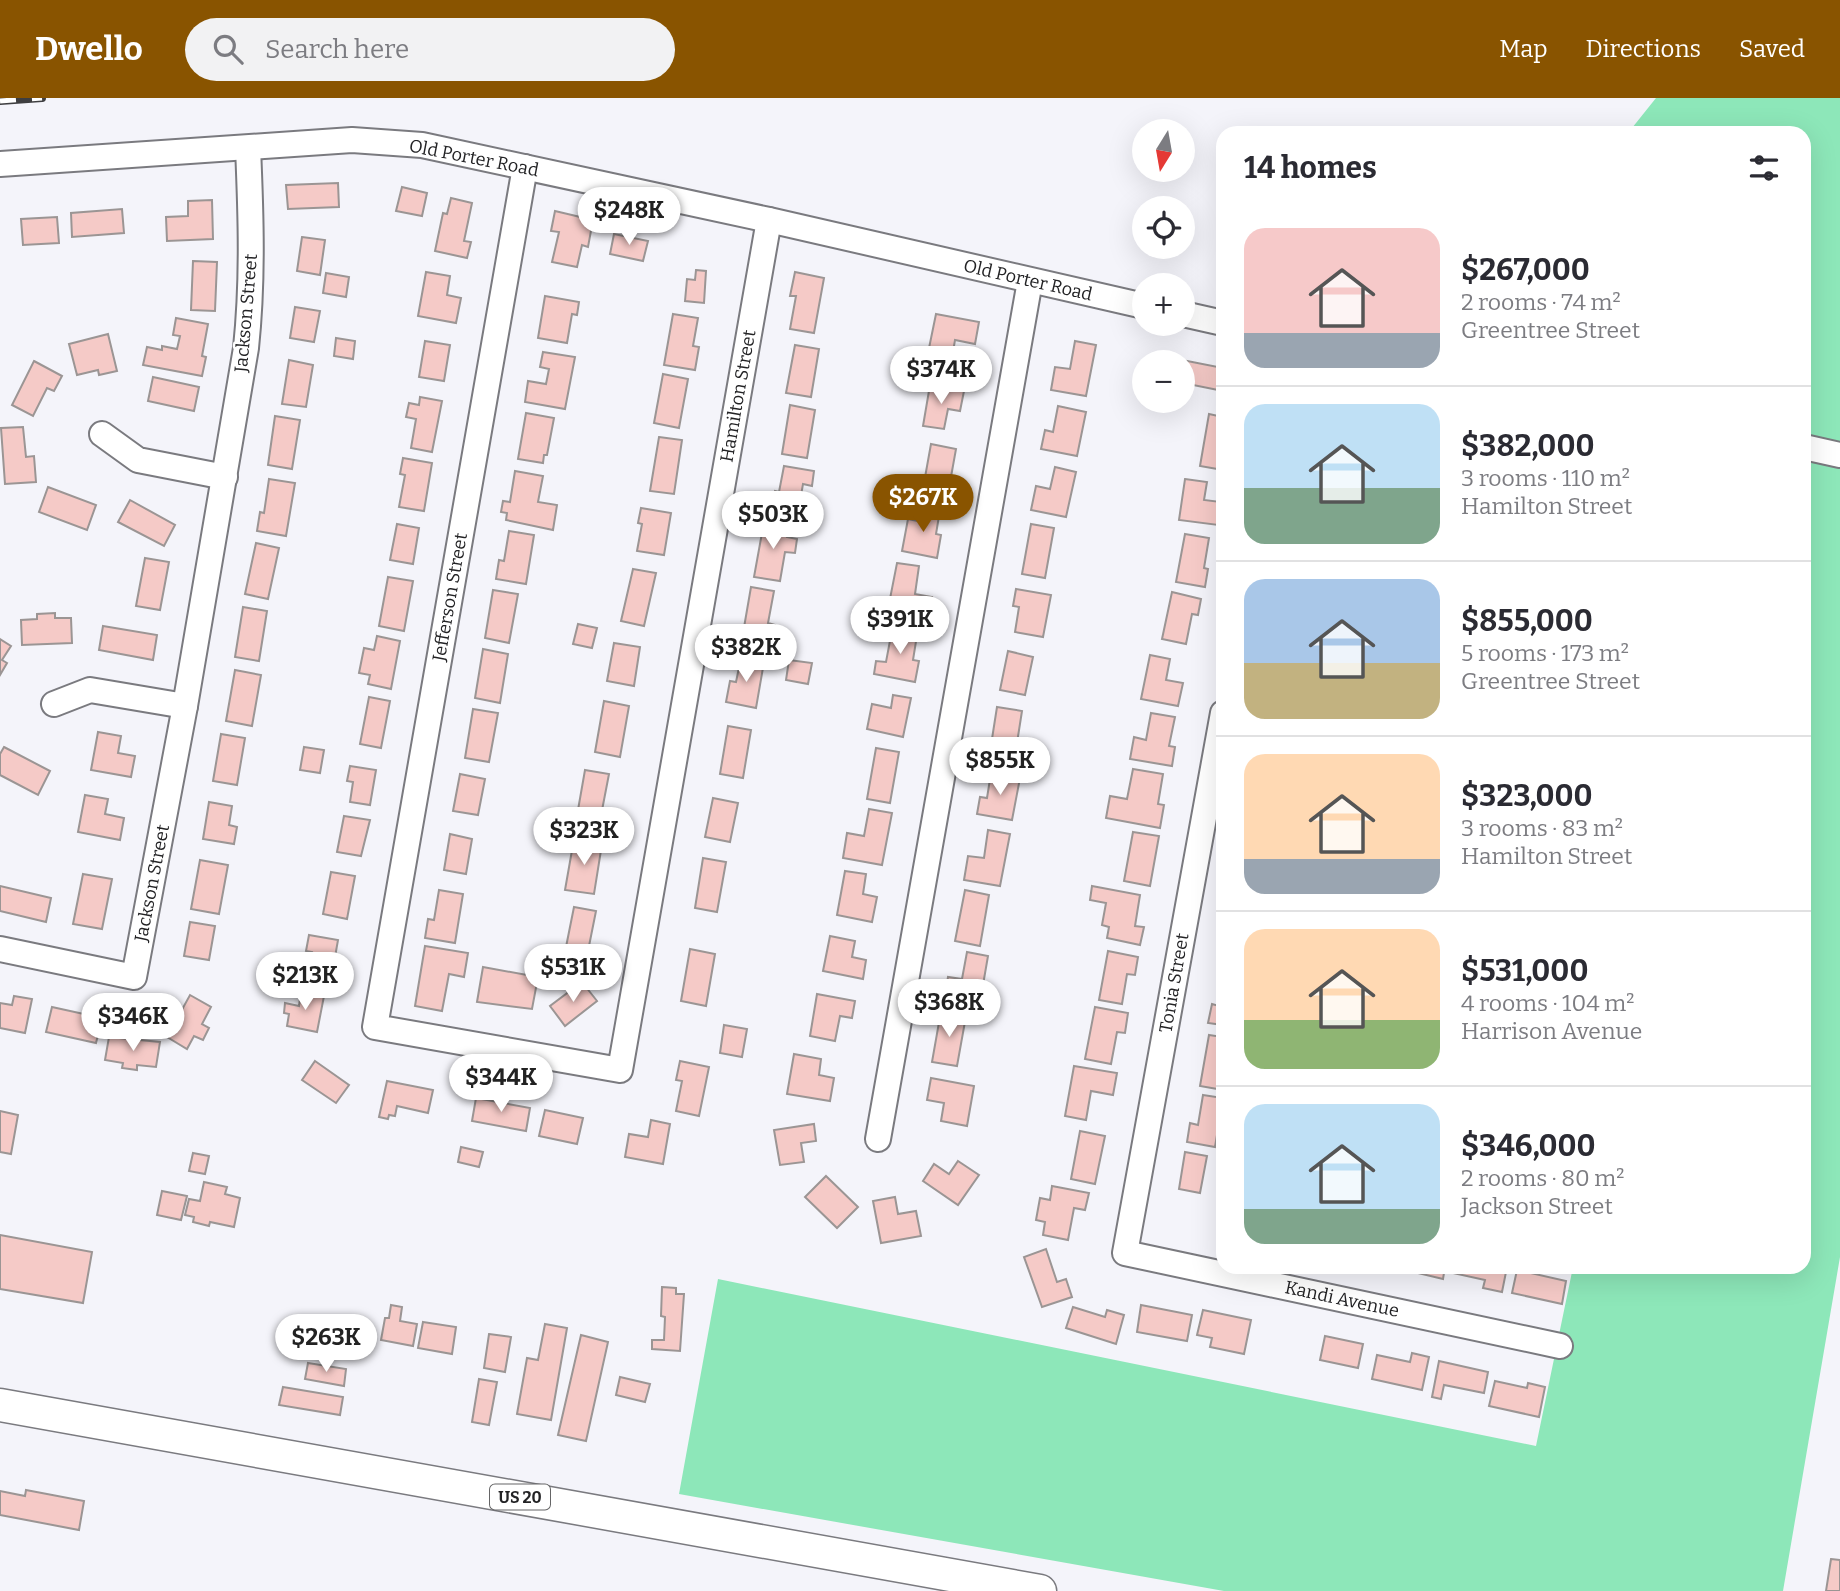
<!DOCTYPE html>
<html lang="en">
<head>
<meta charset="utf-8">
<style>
	body { margin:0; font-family:Bitter,serif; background:#f2f2f3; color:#2b2b33; height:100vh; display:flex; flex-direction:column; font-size:26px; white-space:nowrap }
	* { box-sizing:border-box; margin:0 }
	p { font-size:23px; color:#7c7c81 }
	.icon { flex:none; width:38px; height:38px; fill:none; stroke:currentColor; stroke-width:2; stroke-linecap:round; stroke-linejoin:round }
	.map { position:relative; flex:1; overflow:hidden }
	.sheet { position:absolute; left:1216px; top:28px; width:595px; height:1148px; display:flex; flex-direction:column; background:#fff; border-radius:21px; box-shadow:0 7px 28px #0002 }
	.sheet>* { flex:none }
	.needle { width:46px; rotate:191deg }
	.buttons { position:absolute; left:1132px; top:21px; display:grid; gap:14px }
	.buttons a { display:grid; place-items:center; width:63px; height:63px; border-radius:50%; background:#fff; box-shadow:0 7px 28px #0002; font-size:35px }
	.price { position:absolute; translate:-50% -60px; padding:0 16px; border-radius:24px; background:#fff; color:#222; font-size:23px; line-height:46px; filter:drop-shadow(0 2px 4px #0008) }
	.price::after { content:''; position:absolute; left:50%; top:42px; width:21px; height:16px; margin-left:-10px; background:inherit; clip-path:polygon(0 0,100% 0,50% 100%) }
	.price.active { background:#895400; color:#fff }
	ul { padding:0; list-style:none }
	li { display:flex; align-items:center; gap:21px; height:175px; padding:0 28px }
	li+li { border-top:2px solid #e1e1e2 }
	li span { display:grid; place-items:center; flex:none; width:196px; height:140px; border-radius:21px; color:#555 }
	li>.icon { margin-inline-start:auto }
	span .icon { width:84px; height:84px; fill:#fffc; stroke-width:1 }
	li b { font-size:30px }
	h2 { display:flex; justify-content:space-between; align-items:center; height:84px; padding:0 28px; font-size:30px }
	header { display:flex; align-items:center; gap:42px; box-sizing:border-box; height:98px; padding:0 35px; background:#895400; color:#fff }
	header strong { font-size:33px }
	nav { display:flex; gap:38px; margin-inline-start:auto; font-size:24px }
	.search { width:490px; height:63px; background:#f2f2f3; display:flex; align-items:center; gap:18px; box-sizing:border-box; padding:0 24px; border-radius:38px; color:#7c7c81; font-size:26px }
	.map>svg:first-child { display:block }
	.green { fill:#8de7b9 }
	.building { fill:#f5cac7; stroke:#9b9594; stroke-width:2 }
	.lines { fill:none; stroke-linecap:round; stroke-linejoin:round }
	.minor-casing { stroke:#7a7a7f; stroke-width:28 }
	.major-casing { stroke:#7a7a7f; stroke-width:35 }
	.minor { stroke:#fff; stroke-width:24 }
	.major { stroke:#fff; stroke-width:32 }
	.rail-casing { stroke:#3e3e40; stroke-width:8 }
	.rail { stroke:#fff; stroke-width:5; stroke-dasharray:16; stroke-linecap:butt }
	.labels { text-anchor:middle; stroke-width:5; stroke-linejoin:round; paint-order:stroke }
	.shield { fill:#fff; stroke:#656566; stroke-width:2 }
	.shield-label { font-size:16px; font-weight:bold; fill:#232325 }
	.street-label { font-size:18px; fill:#232325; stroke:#fff }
</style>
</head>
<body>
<header>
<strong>Dwello</strong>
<div class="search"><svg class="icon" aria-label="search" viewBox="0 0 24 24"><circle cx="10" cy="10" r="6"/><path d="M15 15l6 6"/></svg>Search here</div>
<nav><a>Map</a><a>Directions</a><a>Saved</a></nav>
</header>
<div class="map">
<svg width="1840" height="1493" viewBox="0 0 1840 1493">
	<rect width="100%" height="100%" fill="#f4f4fa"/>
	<!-- green -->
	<polygon class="green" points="1656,0 1840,0 1840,1159 1783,1493 1224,1493 679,1396 718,1181 1536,1348 1573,1169 1804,1169 1804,35 1628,35"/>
	<!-- building -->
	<g class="building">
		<polygon points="338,85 339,109 288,111 286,87"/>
		<polygon points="402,89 427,95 422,118 396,113"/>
		<polygon points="451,100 472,105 464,143 471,144 467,160 435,153 443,115 447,116"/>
		<polygon points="212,102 213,141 167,143 166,119 188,118 188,103"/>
		<polygon points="122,111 124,135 72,139 71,115"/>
		<polygon points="555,113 593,122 588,149 582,147 577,169 552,164 559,134 551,133"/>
		<polygon points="57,119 59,145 23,147 21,121"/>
		<polygon points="614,136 648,143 643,163 610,156"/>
		<polygon points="302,139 325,142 320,177 297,173"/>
		<polygon points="193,163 217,164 215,213 191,212"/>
		<polygon points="696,172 706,173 704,205 685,203 687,181 695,182"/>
		<polygon points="426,174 450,178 447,197 461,200 456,225 418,218"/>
		<polygon points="795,174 824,180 814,235 790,231 796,198 790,198"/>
		<polygon points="326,175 349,179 346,199 323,195"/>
		<polygon points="545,198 579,204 577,217 572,216 567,245 538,240"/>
		<polygon points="295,209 320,213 314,244 290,240"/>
		<polygon points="673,216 698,220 693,248 699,249 695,272 664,267"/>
		<polygon points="936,216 979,224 975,246 955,242 952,260 928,255"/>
		<polygon points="176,220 208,226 202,258 206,259 202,278 143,267 147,249 162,252 162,248 177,251 180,238 173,237"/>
		<polygon points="108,236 117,273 99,277 98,272 77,277 69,246"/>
		<polygon points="336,240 355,243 353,261 334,258"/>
		<polygon points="425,243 450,247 444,283 419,279"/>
		<polygon points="1075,243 1096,247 1086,298 1051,292 1055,269 1070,271"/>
		<polygon points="795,247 819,251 811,299 786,295"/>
		<polygon points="543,254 575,259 565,311 525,304 528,283 546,286 549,271 540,269"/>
		<polygon points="1172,260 1223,270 1223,293 1183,285 1183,264 1171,264"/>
		<polygon points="289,262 313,267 306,309 282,306"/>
		<polygon points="34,263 62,278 54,293 47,290 33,318 12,307"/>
		<polygon points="663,276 688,281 679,330 654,325"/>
		<polygon points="153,279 199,289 194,313 148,303"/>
		<polygon points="930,287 964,293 960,313 948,311 944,331 923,328"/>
		<polygon points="420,299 442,303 432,354 411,350 416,321 406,319 409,305 419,307"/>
		<polygon points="790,307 815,312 807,360 782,356"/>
		<polygon points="1058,308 1086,314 1077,358 1041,351 1045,332 1053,334"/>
		<polygon points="526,315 554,320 547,357 544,357 543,365 518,361"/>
		<polygon points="1209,316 1223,319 1223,372 1200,368"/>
		<polygon points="275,318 300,322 292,371 268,367"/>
		<polygon points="23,329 26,359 34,358 36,384 5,386 1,330"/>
		<polygon points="659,339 682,342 674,396 650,393"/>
		<polygon points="931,346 956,351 947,401 922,396"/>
		<polygon points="403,360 432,365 424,413 399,409 405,377 400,376"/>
		<polygon points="784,368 814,373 812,388 803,386 797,420 770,415 775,393 779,394"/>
		<polygon points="1055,369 1076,374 1066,419 1031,412 1036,388 1050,391"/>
		<polygon points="515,373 543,378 538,404 557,407 553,432 506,422 507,415 501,414 503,403 510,404"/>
		<polygon points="269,381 295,385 286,438 257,433 260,414 264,415"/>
		<polygon points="1185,381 1207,384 1204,402 1221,404 1218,427 1179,422"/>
		<polygon points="48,389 96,407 87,432 39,414"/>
		<polygon points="130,402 175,427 164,448 118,424"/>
		<polygon points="921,408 940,412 936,436 941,437 937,460 902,453 908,421 918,423"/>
		<polygon points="641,410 671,415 664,457 637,453 642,426 638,425"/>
		<polygon points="764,424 789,429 787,439 797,441 795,455 785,454 780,483 754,479"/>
		<polygon points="397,426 419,430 413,466 390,462"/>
		<polygon points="1031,426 1054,430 1045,480 1022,476"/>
		<polygon points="509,433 534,437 526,486 496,481 499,462 504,463"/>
		<polygon points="1185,436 1209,440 1204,470 1208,471 1205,489 1176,484"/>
		<polygon points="256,445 279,450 268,501 245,496"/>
		<polygon points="145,460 169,464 160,512 136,508"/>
		<polygon points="897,465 919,468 915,496 932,499 928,524 887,516"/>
		<polygon points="633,471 656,475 644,528 621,523"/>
		<polygon points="388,479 413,483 404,533 379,528"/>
		<polygon points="751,489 774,493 768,525 775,527 772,546 742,541"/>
		<polygon points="1016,491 1051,497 1043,539 1015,534 1019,509 1013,508"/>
		<polygon points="493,492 518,496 509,545 485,540"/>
		<polygon points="1172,494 1201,501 1198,517 1192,516 1186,546 1162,541"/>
		<polygon points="243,509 267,513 259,563 235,559"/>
		<polygon points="55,515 55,520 71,520 72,545 22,547 21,522 37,521 37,516"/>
		<polygon points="578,526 597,530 592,550 573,546"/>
		<polygon points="893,527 918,531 913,562 919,563 915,584 874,576 876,563 886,564"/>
		<polygon points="103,528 157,537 153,562 99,552"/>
		<polygon points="377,538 400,543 391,591 368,586 370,577 359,575 364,550 374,552"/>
		<polygon points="0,541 11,548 2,562 7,565 0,577"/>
		<polygon points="614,545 640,549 634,588 607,583"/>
		<polygon points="483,551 508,556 500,605 475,600"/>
		<polygon points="1008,553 1033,559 1025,597 1000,592"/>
		<polygon points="1150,557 1170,561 1166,582 1183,585 1178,608 1141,601"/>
		<polygon points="741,560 764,564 756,610 726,604 730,583 736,584"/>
		<polygon points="789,562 812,565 808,586 786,582"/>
		<polygon points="235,572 261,577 252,628 226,623"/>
		<polygon points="893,597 911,600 903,639 867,631 872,606 891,610"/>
		<polygon points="369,599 390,603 381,650 360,646"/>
		<polygon points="604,603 629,608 620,659 595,654"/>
		<polygon points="997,609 1022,613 1014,664 989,660"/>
		<polygon points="473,611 498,615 489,664 465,660"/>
		<polygon points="1151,615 1175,619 1169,648 1175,649 1172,668 1130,661 1134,639 1146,642"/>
		<polygon points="728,628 751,632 743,680 720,676"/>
		<polygon points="98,634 121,638 118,655 135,658 131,679 91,672"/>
		<polygon points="221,636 245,640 237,687 213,683"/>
		<polygon points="4,649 50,673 38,697 0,677 0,656"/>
		<polygon points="304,649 324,652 320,675 300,672"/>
		<polygon points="876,650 899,654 890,705 867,701"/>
		<polygon points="350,668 376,672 370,707 350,704 353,684 347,683"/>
		<polygon points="1133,671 1163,676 1158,706 1164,707 1160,730 1106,720 1110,698 1127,701"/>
		<polygon points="585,672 609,676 598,733 575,729"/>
		<polygon points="991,675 1020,680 1012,722 977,716 980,699 987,700"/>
		<polygon points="460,676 485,681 478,717 453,713"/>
		<polygon points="85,697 108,701 105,716 124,720 120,742 78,734"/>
		<polygon points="713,700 738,705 730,744 705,739"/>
		<polygon points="209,704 232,708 229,727 237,729 234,746 203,741"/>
		<polygon points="869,711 892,715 882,767 843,760 847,735 864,738"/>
		<polygon points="344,718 370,722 361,758 337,754"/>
		<polygon points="988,732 1010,736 1000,788 964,782 968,758 984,760"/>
		<polygon points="1133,734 1159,738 1150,788 1124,783"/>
		<polygon points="450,736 472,741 466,776 444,772"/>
		<polygon points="574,741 602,746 594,796 565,792"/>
		<polygon points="703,760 726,764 717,814 695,810"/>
		<polygon points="200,762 228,767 219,816 191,811"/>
		<polygon points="845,773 866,776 863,796 877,799 872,824 837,817"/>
		<polygon points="331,774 355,778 347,821 323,816"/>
		<polygon points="83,776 112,781 102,831 73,826"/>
		<polygon points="0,788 51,800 46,824 0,813"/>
		<polygon points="1092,788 1140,797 1135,828 1144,829 1140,847 1107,840 1109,829 1102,827 1106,805 1090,802"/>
		<polygon points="439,792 463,796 455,845 425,840 428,821 434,822"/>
		<polygon points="965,792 989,797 980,848 955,843"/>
		<polygon points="574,809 596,813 587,858 565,854"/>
		<polygon points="190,824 215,828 209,862 184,858"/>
		<polygon points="309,837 338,842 332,876 309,871 312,854 306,853"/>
		<polygon points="830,838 855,843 852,859 866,862 863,881 823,873"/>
		<polygon points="425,848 468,855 464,879 449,876 442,913 415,908"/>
		<polygon points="690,851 715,856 706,908 681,903"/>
		<polygon points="1108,853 1138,859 1135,877 1127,876 1122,906 1099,902"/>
		<polygon points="967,854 988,858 979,910 944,904 948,879 962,881"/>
		<polygon points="483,869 538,879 532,911 477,904"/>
		<polygon points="582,884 597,903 565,928 550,908"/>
		<polygon points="1223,885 1223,927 1208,925 1212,906 1219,908"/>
		<polygon points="301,894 324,898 317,934 287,928 289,916 284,915 285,905 299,908"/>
		<polygon points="817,896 855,903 852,920 840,918 835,943 810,938"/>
		<polygon points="190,897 211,909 202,926 209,930 203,942 194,938 187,951 167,939"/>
		<polygon points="14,898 32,901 25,935 0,930 0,905 12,907"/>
		<polygon points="52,909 102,920 96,945 46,934"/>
		<polygon points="1095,909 1128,915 1125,935 1117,934 1111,966 1085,961"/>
		<polygon points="941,913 966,918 957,968 932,964"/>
		<polygon points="724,927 747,931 742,959 720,955"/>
		<polygon points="1209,937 1223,939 1223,992 1200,988"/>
		<polygon points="109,939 160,944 156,969 137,967 137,972 122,970 123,965 105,962"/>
		<polygon points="794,956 821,961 819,977 834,980 830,1003 787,996"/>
		<polygon points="315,963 349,987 336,1005 302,982"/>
		<polygon points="680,963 709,969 699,1018 676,1013 682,983 676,982"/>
		<polygon points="1074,968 1117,975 1113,997 1091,993 1086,1022 1065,1018"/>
		<polygon points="931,980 974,988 967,1028 941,1023 944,1005 927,1002"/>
		<polygon points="387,983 433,992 428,1015 397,1008 395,1018 389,1017 388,1021 379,1019"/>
		<polygon points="1203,997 1223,1000 1223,1029 1222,1038 1217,1037 1215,1049 1187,1044 1190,1025 1198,1027"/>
		<polygon points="476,1000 530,1010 526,1033 472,1023"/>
		<polygon points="545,1012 583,1020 577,1046 539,1038"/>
		<polygon points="0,1013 18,1017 11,1056 0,1054"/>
		<polygon points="651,1022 670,1026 663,1066 625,1059 629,1036 648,1039"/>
		<polygon points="814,1026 816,1043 801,1045 804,1064 780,1067 774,1032"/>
		<polygon points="1080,1033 1105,1038 1095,1086 1071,1081"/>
		<polygon points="461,1049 483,1054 479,1069 458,1064"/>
		<polygon points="1185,1054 1207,1058 1200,1095 1179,1091"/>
		<polygon points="193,1055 209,1058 205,1076 189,1073"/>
		<polygon points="958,1063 979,1077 958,1107 923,1083 934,1066 949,1076"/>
		<polygon points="826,1078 858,1109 837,1130 805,1099"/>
		<polygon points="204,1084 227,1089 225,1096 240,1100 234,1129 210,1124 209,1128 193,1124 194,1119 185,1117 189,1101 200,1103"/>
		<polygon points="1052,1088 1089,1095 1085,1112 1074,1110 1068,1142 1043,1137 1045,1124 1036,1122 1040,1100 1050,1102"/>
		<polygon points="162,1093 187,1098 181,1122 157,1117"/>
		<polygon points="895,1099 898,1116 916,1113 921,1138 881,1145 873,1103"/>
		<polygon points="0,1137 92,1154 83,1205 0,1191"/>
		<polygon points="1046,1151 1057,1184 1066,1181 1072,1199 1042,1209 1024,1159"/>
		<polygon points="1393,1169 1445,1169 1443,1181"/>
		<polygon points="1454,1169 1507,1169 1502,1194 1483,1190 1485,1182 1453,1175"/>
		<polygon points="1517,1172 1566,1183 1562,1206 1512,1195"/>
		<polygon points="662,1189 676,1190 676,1196 684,1196 680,1253 652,1251 652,1242 664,1242 665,1219 661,1218"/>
		<polygon points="391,1207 402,1209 400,1223 417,1226 413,1248 381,1242 385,1220 389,1220"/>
		<polygon points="1141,1207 1192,1217 1187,1243 1137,1234"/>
		<polygon points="1073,1209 1105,1219 1107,1212 1124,1217 1116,1246 1066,1230"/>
		<polygon points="1203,1212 1251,1222 1244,1256 1210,1249 1212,1240 1197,1237"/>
		<polygon points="423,1224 456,1229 452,1256 418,1250"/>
		<polygon points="545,1226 567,1230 551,1322 517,1316 527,1260 538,1262"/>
		<polygon points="489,1236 511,1239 505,1274 484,1270"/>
		<polygon points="581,1237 608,1244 586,1343 558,1337"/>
		<polygon points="1325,1238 1363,1246 1358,1270 1320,1262"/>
		<polygon points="1412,1255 1429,1259 1422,1292 1372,1281 1377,1257 1410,1264"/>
		<polygon points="1439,1263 1488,1274 1484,1295 1444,1287 1441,1301 1432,1299"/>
		<polygon points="308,1265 346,1271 344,1288 305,1281"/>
		<polygon points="620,1279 650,1286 645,1304 616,1297"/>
		<polygon points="479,1281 497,1284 489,1327 472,1324"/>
		<polygon points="1495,1283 1527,1290 1528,1285 1545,1289 1539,1319 1489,1308"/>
		<polygon points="283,1289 343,1299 340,1317 279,1307"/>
		<polygon points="26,1392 84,1403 79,1432 0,1417 0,1393 25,1398"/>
		<polygon points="1831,1461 1840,1462 1840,1493 1826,1493"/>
	</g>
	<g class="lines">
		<!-- minor casing -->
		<g class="minor-casing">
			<g id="minor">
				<polyline points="0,66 352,42 422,47 769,122 1144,208"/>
				<polyline points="525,69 375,929 620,972 769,122"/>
				<polyline points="1183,216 1223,225"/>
				<polyline points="102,336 138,362 225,379"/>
				<polyline points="1804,349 1840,357"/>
				<polyline points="54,606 90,592 185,608"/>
				<polyline points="1223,615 1125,1155 1560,1248"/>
				<path d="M0,851l134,28 51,-271 61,-358c7,-67 5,-132 2,-200"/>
				<polyline points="878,1041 1030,183"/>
			</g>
		</g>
		<!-- major casing -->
		<g class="major-casing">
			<polyline id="major" points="0,1307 1040,1493"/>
		</g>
		<!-- minor -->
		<use href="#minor" class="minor"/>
		<!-- major -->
		<use href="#major" class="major"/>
		<!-- rail casing -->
		<g class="rail-casing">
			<polyline id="rail" points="0,3 42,0"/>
		</g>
		<!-- rail -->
		<use href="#rail" class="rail"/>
	</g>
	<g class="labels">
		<!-- shield labels -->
		<rect class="shield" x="490" y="1386.5" width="60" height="25" rx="5"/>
		<g class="shield-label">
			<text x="520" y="1405">US 20</text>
		</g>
		<!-- street labels -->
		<g class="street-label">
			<text transform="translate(474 60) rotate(11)" y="6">Old Porter Road</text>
			<text transform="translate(1028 182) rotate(13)" y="6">Old Porter Road</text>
			<text transform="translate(246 215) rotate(-85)" y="6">Jackson Street</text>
			<text transform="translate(738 298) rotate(-80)" y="6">Hamilton Street</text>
			<text transform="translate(450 499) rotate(-80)" y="6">Jefferson Street</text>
			<text transform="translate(152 785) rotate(-79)" y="6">Jackson Street</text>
			<text transform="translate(1174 885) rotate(-80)" y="6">Tonia Street</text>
			<text transform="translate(1342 1201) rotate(12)" y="6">Kandi Avenue</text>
		</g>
	</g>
</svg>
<div class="buttons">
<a><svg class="needle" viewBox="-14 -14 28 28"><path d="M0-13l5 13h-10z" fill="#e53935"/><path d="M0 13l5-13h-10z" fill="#7c7c81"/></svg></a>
<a><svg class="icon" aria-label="locate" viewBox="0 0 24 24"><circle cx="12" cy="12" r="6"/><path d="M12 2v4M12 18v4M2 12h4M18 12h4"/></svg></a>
<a>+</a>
<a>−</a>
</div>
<b class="price" style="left:629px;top:149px">$248K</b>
<b class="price" style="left:941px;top:308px">$374K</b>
<b class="price active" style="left:923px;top:436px">$267K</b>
<b class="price" style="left:773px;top:453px">$503K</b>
<b class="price" style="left:900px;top:558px">$391K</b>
<b class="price" style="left:746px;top:586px">$382K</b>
<b class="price" style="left:1000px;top:699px">$855K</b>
<b class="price" style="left:584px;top:769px">$323K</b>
<b class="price" style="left:573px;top:906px">$531K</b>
<b class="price" style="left:305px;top:914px">$213K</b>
<b class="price" style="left:949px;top:941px">$368K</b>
<b class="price" style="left:133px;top:955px">$346K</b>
<b class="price" style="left:501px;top:1016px">$344K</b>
<b class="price" style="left:326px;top:1276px">$263K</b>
<section class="sheet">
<h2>14 homes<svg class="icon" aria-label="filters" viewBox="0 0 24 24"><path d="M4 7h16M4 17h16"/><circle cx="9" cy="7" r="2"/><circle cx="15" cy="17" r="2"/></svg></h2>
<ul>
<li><span style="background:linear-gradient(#f6c9c9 75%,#9aa5b1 0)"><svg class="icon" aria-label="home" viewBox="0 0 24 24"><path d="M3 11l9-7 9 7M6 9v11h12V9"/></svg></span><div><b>$267,000</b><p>2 rooms · 74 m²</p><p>Greentree Street</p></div></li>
<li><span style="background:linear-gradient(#bfe0f5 60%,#7fa58c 0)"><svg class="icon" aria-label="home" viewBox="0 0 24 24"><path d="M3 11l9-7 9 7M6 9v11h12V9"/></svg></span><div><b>$382,000</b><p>3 rooms · 110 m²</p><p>Hamilton Street</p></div></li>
<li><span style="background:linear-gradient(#a9c7e8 60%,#c2b280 0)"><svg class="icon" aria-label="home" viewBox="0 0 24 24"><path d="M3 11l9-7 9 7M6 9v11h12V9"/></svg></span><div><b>$855,000</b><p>5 rooms · 173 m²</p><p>Greentree Street</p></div></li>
<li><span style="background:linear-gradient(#ffd9b3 75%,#9aa5b1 0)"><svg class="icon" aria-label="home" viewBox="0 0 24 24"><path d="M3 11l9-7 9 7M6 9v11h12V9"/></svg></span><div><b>$323,000</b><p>3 rooms · 83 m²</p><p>Hamilton Street</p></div></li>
<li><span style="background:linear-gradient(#ffd9b3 65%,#8fb573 0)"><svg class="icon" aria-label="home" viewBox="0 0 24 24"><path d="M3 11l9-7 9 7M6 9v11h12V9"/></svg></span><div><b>$531,000</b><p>4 rooms · 104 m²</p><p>Harrison Avenue</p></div></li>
<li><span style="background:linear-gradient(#bfe0f5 75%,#7fa58c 0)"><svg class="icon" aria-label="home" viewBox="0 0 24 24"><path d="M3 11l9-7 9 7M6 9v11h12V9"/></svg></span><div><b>$346,000</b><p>2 rooms · 80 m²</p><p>Jackson Street</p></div></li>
</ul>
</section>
</div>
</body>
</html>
